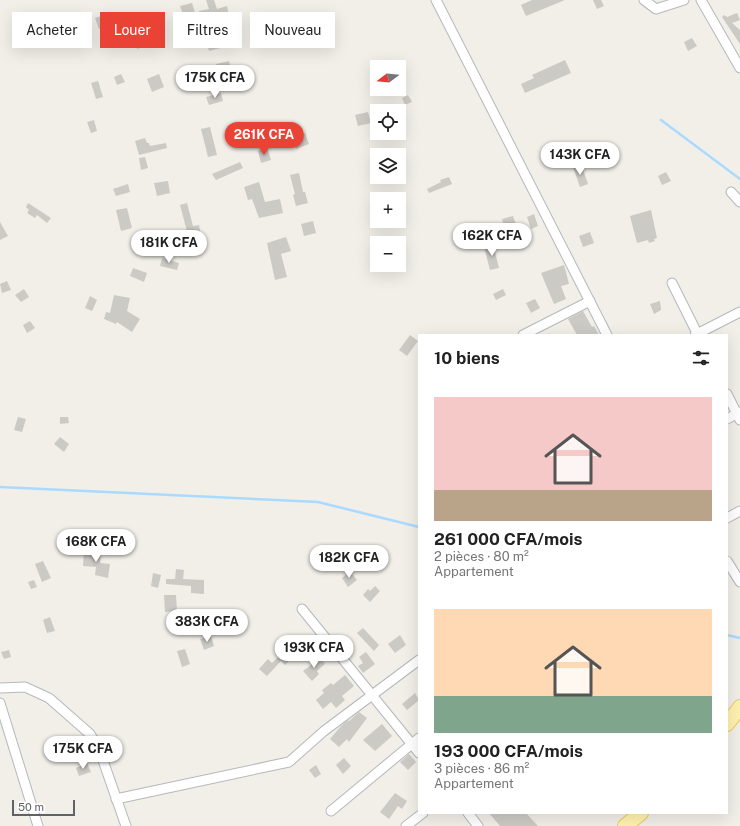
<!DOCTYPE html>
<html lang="fr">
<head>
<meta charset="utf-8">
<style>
	body { margin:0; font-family:"Public Sans",sans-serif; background:#f6f6f6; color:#222; height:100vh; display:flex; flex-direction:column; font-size:15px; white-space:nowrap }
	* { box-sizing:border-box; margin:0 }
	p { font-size:13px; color:#767676 }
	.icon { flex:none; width:22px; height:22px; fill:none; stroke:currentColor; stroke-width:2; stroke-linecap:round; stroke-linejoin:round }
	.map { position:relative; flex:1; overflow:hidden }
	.drawer { position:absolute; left:418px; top:334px; width:310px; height:480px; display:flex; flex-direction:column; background:#fff; border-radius:0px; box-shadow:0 4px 16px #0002 }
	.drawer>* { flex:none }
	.top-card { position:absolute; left:12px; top:12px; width:346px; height:36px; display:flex; gap:8px }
	.needle { width:26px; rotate:254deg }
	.controls { position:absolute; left:370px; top:60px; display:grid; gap:8px }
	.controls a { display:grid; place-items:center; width:36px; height:36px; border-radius:0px; background:#fff; box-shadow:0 4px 16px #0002; font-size:20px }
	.scale { position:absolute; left:12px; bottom:10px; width:63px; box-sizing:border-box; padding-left:4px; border:2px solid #5f6368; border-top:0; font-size:11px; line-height:14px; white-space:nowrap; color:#5f6368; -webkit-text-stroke:3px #fff; paint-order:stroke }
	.price { position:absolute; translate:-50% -34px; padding:0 9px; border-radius:14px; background:#fff; color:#222; font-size:13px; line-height:26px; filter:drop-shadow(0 1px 2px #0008) }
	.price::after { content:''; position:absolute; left:50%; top:24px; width:12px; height:9px; margin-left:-6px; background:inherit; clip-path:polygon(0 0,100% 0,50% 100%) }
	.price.current { background:#ea4335; color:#fff }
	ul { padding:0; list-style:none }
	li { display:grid; align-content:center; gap:8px; height:212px; padding:0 16px }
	li span { display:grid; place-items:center; height:124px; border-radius:0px; color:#555 }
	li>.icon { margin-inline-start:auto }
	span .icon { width:72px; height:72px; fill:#fffc; stroke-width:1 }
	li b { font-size:17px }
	h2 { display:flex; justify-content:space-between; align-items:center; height:48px; padding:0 16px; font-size:17px }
	.pill { padding:0 14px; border-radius:0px; background:#fff; box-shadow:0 4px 16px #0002; font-size:14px; line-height:36px }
	.pill.current { background:#ea4335; color:#fff }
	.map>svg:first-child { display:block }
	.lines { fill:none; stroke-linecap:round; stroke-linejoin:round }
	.stream { stroke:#aadaff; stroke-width:2.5 }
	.building { fill:#cccac5 }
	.minor-casing { stroke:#b5b8bc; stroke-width:11 }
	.primary-casing { stroke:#f2c960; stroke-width:16 }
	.minor { stroke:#fff; stroke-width:9 }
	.primary { stroke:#fff2af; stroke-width:14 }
</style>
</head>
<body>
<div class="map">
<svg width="740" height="826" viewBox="0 0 740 826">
	<rect width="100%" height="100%" fill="#f1efe8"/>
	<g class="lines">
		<!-- stream -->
		<g class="stream">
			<polyline points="661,120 740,179"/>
			<polyline points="0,487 318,502 419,527"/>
			<polyline points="727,635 740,638"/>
		</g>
	</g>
	<!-- building -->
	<g class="building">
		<polygon points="206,0 214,0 217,9 227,6 229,16 215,18 215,20 202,23 199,11 209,9"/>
		<polygon points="532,0 565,0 526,16 521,5"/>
		<polygon points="593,0 601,0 604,6 597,9"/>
		<polygon points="192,3 196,16 185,20 180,6"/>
		<polygon points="737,13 740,20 732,23 740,30 740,44 722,17 724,15 727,17"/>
		<polygon points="107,14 111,25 99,29 95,18"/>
		<polygon points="146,34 150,45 137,49 133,38"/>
		<polygon points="217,37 220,48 209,51 206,40"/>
		<polygon points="692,38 697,46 688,51 684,42"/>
		<polygon points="565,60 571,73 525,93 521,84 534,78 532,75"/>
		<polygon points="229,61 232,73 219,76 216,64"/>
		<polygon points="121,74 125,82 117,85 114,77"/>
		<polygon points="159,74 164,87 152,92 147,79"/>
		<polygon points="98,81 103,97 96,99 91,83"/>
		<polygon points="221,93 223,101 209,105 206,97"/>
		<polygon points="408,95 412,102 405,105 402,98"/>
		<polygon points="368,112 371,123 358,126 355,115"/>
		<polygon points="94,120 97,131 91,133 87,122"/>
		<polygon points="233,124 239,140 233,142 227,126"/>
		<polygon points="210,127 217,155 208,157 201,129"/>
		<polygon points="305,133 309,144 296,149 292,138"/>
		<polygon points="145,138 147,143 149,143 150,146 166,143 167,148 139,155 135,141"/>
		<polygon points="267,148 271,160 261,163 258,151"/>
		<polygon points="145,157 148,168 141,170 139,158"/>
		<polygon points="240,162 243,168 216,180 212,174"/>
		<polygon points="581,164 588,184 580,187 573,167"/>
		<polygon points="666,172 671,181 662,185 658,176"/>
		<polygon points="299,173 303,192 305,192 308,203 296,206 293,195 295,194 290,175"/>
		<polygon points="449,177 452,184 429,193 427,189 441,182 440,180"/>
		<polygon points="168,181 170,193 157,196 154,183"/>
		<polygon points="259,182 265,202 280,199 283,213 259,218 252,199 248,200 244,187"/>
		<polygon points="128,184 130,192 116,196 113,189"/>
		<polygon points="28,203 51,218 47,223 37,215 35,218 27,213 29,210 26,207"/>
		<polygon points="187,203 193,226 199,225 201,236 189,239 180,205"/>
		<polygon points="127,208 132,228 121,231 116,210"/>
		<polygon points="651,210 657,238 654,239 655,241 649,243 648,240 637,243 630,216"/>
		<polygon points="534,214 538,226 531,229 527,217"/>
		<polygon points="513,216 516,225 505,229 502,219"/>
		<polygon points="313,221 316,233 304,236 301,224"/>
		<polygon points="0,222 8,236 0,240"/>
		<polygon points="590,232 594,243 583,247 579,236"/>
		<polygon points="503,236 505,244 498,246 496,238"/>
		<polygon points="286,237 291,251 281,254 287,277 275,280 267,243"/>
		<polygon points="493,244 499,268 490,270 484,247"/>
		<polygon points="162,258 179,263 177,270 160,266"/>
		<polygon points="564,265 569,284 561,286 566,299 554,304 541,273"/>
		<polygon points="133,268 147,273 144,282 130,276"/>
		<polygon points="7,281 11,290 2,293 0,284"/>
		<polygon points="24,289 29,297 21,302 15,295"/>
		<polygon points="503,289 506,295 496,300 493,294"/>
		<polygon points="114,295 130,298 127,311 140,319 132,332 117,322 116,324 104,319 106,312 110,313"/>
		<polygon points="90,296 97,300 92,311 85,308"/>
		<polygon points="535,299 540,308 531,313 526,303"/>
		<polygon points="660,301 661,310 654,314 650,304"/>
		<polygon points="583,311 592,327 594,326 599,335 577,335 568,319"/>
		<polygon points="30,321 35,328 27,333 23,325"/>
		<polygon points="410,335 418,341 407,356 399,350"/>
		<polygon points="18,417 26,419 22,432 14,430"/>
		<polygon points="60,417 68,417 69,423 60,424"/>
		<polygon points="60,437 69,444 64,452 54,444"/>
		<polygon points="84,551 101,552 100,563 110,564 108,578 95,575 96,567 83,566"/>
		<polygon points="43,561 51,578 42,582 35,564"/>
		<polygon points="176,569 184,570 183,579 204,580 204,594 191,593 191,586 166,584 166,579 175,579"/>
		<polygon points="350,571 357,580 348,587 342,578"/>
		<polygon points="153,573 161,575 158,588 151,586"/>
		<polygon points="34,580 37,587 31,589 28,582"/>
		<polygon points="375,586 380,591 370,602 363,595 368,589 370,591"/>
		<polygon points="164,595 176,595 177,611 165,612"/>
		<polygon points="50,617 55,631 47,633 43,620"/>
		<polygon points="363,628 379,645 374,651 357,633"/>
		<polygon points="400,635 406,645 395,653 388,644"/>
		<polygon points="211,636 214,646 204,650 200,639"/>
		<polygon points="292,643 301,653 295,659 293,657 285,665 281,661 267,676 259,669 268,659 272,663"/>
		<polygon points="185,649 190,664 182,667 177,651"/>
		<polygon points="9,650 11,657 4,659 1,652"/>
		<polygon points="366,652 375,664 363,673 358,666 363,663 359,657"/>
		<polygon points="319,659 322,659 325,664 317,671 319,674 312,681 303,671"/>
		<polygon points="345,675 354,686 342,696 345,700 336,708 331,702 323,709 316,700 324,693 322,690 331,683 333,685"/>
		<polygon points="415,693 419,700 407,710 402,704"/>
		<polygon points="359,712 367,718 349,742 347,739 339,747 330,739 341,726 348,720 349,721"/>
		<polygon points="382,724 392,736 375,751 363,740"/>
		<polygon points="409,754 416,762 408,770 400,762"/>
		<polygon points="344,758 351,766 343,774 336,765"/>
		<polygon points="87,763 91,772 79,776 76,768"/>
		<polygon points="316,765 321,774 315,778 309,770"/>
		<polygon points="395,793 407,801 402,809 398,806 389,819 380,812"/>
		<polygon points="489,813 526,813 538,826 500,826"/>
	</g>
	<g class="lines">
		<!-- minor casing -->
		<g class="minor-casing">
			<g id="minor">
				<polyline points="436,0 607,335"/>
				<polyline points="644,0 656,9 684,0"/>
				<polyline points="701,0 740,68"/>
				<polyline points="731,192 740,202"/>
				<polyline points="672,283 698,335"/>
				<polyline points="523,335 590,301"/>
				<polyline points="695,335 740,312"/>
				<polyline points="727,394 740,420"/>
				<polyline points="727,419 740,412"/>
				<polyline points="727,518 740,511"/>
				<polyline points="727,561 740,582"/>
				<polyline points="302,609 419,753"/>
				<polyline points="0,688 25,687 49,698 90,734 99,749 126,826"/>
				<polyline points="0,703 38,826"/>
				<polyline points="116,799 289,762 324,731 419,660"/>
				<polyline points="331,811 419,738"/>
				<polyline points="468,813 478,826"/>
				<polyline points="406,826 423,813"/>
			</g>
		</g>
		<!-- primary casing -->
		<g class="primary-casing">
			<g id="primary">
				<polyline points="727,724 740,707"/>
				<polyline points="625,826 641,813"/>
			</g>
		</g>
		<!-- minor -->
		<use href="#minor" class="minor"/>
		<!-- primary -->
		<use href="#primary" class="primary"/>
	</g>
</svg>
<div class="controls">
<a><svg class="needle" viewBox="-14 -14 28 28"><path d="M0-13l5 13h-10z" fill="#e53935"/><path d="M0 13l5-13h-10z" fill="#767676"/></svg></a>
<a><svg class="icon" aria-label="locate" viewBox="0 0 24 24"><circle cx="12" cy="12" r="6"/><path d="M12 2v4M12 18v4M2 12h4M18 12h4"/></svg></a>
<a><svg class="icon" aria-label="layers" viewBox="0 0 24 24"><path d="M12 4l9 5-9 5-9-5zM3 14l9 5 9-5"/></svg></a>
<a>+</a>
<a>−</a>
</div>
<div class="scale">50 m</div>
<b class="price" style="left:215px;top:99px">175K CFA</b>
<b class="price current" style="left:264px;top:156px">261K CFA</b>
<b class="price" style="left:580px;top:176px">143K CFA</b>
<b class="price" style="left:492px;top:257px">162K CFA</b>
<b class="price" style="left:169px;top:264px">181K CFA</b>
<b class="price" style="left:96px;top:563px">168K CFA</b>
<b class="price" style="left:349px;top:579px">182K CFA</b>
<b class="price" style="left:207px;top:643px">383K CFA</b>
<b class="price" style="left:314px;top:669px">193K CFA</b>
<b class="price" style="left:83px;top:770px">175K CFA</b>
<div class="top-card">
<a class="pill">Acheter</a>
<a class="pill current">Louer</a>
<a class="pill">Filtres</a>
<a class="pill">Nouveau</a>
</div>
<section class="drawer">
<h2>10 biens<svg class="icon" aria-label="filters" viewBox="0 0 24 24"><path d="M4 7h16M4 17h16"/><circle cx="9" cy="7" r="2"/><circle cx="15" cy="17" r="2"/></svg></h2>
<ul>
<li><span style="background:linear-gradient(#f6c9c9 75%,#b9a48a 0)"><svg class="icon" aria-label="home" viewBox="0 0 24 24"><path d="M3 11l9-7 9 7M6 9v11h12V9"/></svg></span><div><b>261 000 CFA/mois</b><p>2 pièces · 80 m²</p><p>Appartement</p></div></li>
<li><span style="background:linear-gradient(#ffd9b3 70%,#7fa58c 0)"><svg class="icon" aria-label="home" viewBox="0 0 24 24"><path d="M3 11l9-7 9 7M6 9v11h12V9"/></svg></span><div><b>193 000 CFA/mois</b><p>3 pièces · 86 m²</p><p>Appartement</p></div></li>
</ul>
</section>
</div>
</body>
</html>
